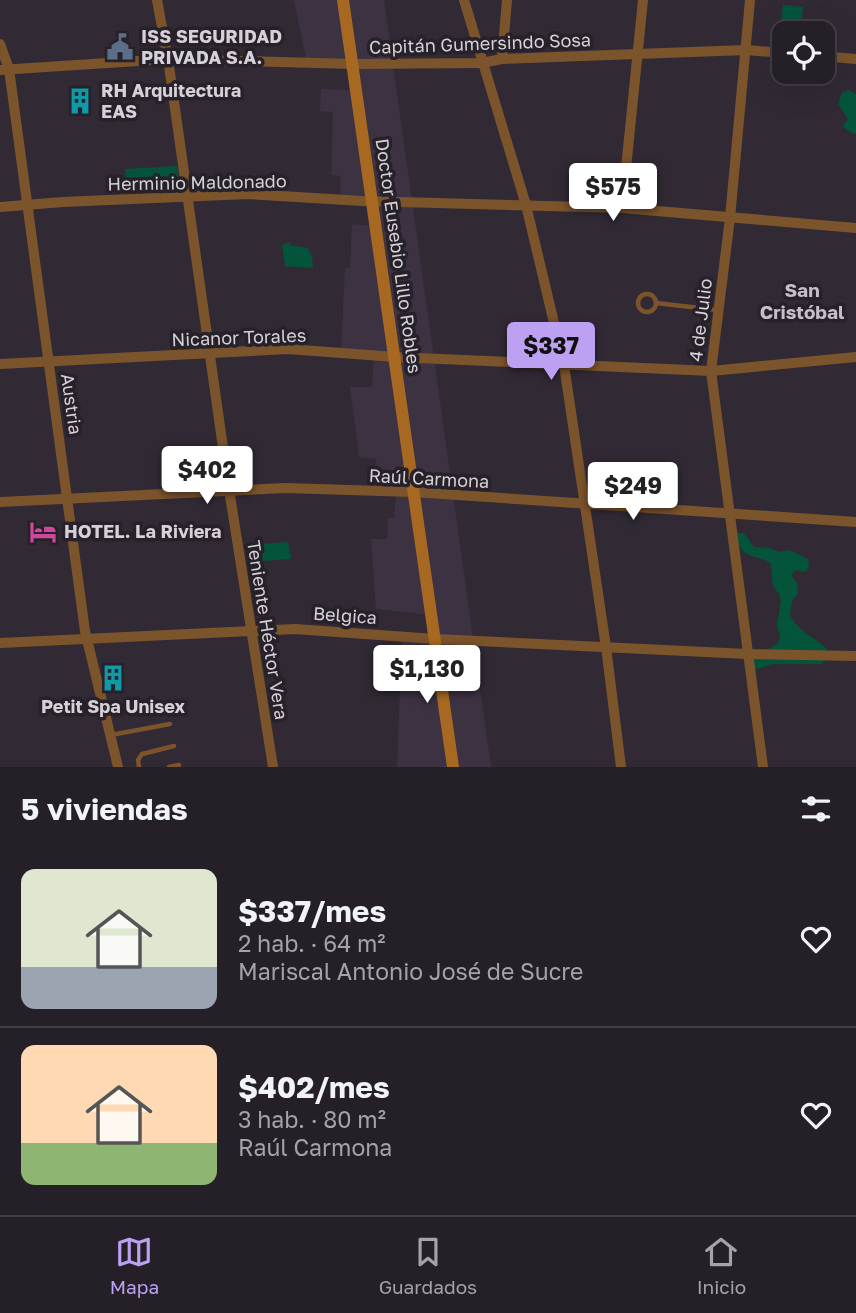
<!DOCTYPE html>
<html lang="es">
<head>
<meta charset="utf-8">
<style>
	body { margin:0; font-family:"Golos Text",sans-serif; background:#2d2830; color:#f1f3f6; height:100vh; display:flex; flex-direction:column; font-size:26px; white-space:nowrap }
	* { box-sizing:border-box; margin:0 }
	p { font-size:23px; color:#a3a3a8 }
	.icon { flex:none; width:38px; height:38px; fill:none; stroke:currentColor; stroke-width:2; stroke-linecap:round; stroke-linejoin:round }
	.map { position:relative; height:767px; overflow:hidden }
	.panel { display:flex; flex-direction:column; background:#252028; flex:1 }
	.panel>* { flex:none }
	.controls { position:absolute; left:772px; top:21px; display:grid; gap:14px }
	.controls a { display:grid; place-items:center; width:63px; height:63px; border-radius:14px; background:#252028; box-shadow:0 7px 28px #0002,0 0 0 2px #423e45; font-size:35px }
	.price { position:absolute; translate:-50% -60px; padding:0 16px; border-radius:7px; background:#fff; color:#222; font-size:23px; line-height:46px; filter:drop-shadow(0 2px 4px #0008) }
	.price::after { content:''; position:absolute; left:50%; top:42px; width:21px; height:16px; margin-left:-10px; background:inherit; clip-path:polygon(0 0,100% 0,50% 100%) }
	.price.active { background:#bca0f2; color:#111 }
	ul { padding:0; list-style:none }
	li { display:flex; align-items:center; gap:21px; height:175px; padding:0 21px }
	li+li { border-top:2px solid #423e45 }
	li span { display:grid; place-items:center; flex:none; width:196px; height:140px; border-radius:14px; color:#555 }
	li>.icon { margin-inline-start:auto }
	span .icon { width:84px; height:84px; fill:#fffc; stroke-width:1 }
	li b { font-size:30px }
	h2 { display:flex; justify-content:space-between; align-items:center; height:84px; padding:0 21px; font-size:30px }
	.tab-bar { display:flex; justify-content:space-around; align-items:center; height:98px; border-top:2px solid #423e45; background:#252028; font-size:19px; color:#a3a3a8 }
	.tab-bar a { display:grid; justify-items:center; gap:4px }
	.tab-bar .active { color:#bca0f2 }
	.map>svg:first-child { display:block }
	.built { fill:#3d3242 }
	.green { fill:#03543b }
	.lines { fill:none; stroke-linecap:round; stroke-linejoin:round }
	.service { stroke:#7c542c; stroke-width:4.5 }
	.minor { stroke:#7c542c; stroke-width:10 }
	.secondary { stroke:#a76921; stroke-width:12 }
	.labels { text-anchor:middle; stroke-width:7; stroke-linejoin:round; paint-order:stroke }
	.poi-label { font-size:18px; font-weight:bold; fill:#d6d1d8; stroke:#27212a; text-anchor:start }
	.street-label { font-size:18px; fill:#d6d1d8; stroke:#27212a }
	.neighbourhood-label { font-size:19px; font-weight:bold; fill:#c7becb; stroke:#27212a }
</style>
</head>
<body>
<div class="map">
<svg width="856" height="767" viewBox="0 0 856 767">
	<rect width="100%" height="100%" fill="#312a35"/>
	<!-- built -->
	<polygon class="built" points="294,0 384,0 491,767 397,767 402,636 434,639 431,615 376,609 371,539 387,539 388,518 394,518 396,496 378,495 376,459 359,457 350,387 372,387 374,356 341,353 345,268 350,268 352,224 374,226 371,201 341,199 340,176 331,175 333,112 320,111 321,89 356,90 353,64 307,63"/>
	<!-- green -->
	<g class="green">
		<polygon points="783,5 803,7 800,33 784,33 784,45 779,44"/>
		<polygon points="848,90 856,94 856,133 854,134 844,128 843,125 848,119 838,104 842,93"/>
		<polygon points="177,166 180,189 177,191 127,193 125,169"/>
		<polygon points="290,242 289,245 308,248 312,257 313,268 285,266 282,245"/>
		<path d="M737,533h7l10,14 15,1 10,4 10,-2 19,9 1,7 -3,6 -11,-2 -4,5 6,8 1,10 -6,8 -2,14c10,19 24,21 38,35l1,6 -7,8h-48l-20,6 -6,-8 29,-18 3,-6 -3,-15 4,-22 -2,-7 -6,-8 -2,-22c-18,-13 -27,-1 -36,-28z"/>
		<polygon points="288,542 291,559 249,562 248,545"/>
	</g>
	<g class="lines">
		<!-- service -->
		<g class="service">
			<circle cx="647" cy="303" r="9"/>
			<polyline points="656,303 717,310"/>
			<polyline points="111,735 170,724"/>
			<polyline points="139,767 138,760 142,754 174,746"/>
			<polyline points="169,767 179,765"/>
		</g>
		<!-- minor -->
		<g class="minor">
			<polyline points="157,0 168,59 228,483 273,767"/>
			<polyline points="464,0 526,205 564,365 606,647 621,767"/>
			<polyline points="750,0 730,218 711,371 763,767"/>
			<polyline points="0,44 9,69 85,631 118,767"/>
			<polyline points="822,56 856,59"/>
			<polyline points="502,59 507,0"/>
			<polyline points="0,70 168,59 353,64 482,63 502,59 746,50 784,53"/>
			<polyline points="0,207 63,202 248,194 362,201 622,208 856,228"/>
			<polyline points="622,208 643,0"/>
			<polyline points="0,364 288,349 395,357 711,371 856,357"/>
			<polyline points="0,502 285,488 413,492 856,522"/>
			<polyline points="0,643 295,629 435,639 747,654 856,656"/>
		</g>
		<!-- secondary -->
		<polyline class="secondary" points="343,0 453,767"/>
	</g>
	<!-- icons -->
	<defs>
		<g id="civic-bare" transform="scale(2.1)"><path d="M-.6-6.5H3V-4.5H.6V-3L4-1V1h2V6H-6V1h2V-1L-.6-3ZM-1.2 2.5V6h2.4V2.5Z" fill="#5c6f8a" stroke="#27212a" stroke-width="2.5" paint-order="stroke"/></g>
		<g id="building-bare" transform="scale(2.1)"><path d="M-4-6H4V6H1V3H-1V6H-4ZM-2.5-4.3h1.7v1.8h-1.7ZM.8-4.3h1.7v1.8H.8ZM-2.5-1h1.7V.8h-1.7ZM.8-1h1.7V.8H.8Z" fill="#0f9aa8" stroke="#27212a" stroke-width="2.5" paint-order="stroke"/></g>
		<g id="hotel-bare" transform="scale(2.1)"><path d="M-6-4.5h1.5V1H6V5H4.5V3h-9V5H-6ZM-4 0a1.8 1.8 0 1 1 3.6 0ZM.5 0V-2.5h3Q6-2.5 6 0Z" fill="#d1479c" stroke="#27212a" stroke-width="2.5" paint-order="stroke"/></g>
	</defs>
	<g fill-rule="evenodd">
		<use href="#civic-bare" x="120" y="47"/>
		<use href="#building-bare" x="80" y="101"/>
		<use href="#hotel-bare" x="43" y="532"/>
		<use href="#building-bare" x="113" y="678"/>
	</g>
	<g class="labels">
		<!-- poi labels -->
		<g class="poi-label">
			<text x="141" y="43">ISS SEGURIDAD<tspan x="141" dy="21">PRIVADA S.A.</tspan></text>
			<text x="101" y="97">RH Arquitectura<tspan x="101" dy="21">EAS</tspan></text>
			<text x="64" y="538">HOTEL. La Riviera</text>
			<text x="113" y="713" text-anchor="middle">Petit Spa Unisex</text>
		</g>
		<!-- street labels -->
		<g class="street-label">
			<text transform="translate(480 44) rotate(-2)" y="6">Capitán Gumersindo Sosa</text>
			<text transform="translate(197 183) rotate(-1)" y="6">Herminio Maldonado</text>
			<text transform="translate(398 256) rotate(82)" y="6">Doctor Eusebio Lillo Robles</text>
			<text transform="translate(701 320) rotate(-83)" y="6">4 de Julio</text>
			<text transform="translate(239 338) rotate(-2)" y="6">Nicanor Torales</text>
			<text transform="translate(71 404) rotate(82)" y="6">Austria</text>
			<text transform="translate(429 479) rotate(3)" y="6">Raúl Carmona</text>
			<text transform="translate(345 616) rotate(4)" y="6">Belgica</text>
			<text transform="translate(267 630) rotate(81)" y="6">Teniente Héctor Vera</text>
		</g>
		<!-- neighbourhood labels -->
		<g class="neighbourhood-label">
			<text x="802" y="297">San<tspan x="802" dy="22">Cristóbal</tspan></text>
		</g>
	</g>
</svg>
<div class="controls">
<a><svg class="icon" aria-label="locate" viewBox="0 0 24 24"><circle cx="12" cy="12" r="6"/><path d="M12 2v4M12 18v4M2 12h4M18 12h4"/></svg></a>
</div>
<b class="price" style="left:613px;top:223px">$575</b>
<b class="price active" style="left:551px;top:382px">$337</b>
<b class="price" style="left:207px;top:506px">$402</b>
<b class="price" style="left:633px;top:522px">$249</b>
<b class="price" style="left:427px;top:705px">$1,130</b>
</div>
<section class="panel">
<h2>5 viviendas<svg class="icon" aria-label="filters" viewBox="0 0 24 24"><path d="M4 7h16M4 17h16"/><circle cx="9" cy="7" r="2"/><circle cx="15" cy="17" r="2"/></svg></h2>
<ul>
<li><span style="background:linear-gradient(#dfe7d0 70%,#9aa5b1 0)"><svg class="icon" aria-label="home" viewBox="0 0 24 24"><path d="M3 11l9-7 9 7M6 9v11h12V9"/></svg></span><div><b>$337/mes</b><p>2 hab. · 64 m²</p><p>Mariscal Antonio José de Sucre</p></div><svg class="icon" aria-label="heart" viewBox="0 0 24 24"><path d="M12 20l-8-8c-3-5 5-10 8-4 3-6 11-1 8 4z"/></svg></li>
<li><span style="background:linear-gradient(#ffd9b3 70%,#8fb573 0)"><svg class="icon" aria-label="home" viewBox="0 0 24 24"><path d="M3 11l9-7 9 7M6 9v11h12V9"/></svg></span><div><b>$402/mes</b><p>3 hab. · 80 m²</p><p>Raúl Carmona</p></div><svg class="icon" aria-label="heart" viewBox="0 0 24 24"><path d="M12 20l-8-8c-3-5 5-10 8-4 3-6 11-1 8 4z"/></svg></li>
</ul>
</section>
<nav class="tab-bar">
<a class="active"><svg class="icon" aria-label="map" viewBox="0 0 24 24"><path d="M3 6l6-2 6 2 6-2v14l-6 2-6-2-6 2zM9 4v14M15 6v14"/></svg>Mapa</a>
<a><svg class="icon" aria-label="saved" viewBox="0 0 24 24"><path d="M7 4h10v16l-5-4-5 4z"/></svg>Guardados</a>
<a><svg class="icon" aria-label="home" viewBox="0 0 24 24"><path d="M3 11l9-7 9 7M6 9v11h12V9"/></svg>Inicio</a>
</nav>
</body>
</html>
